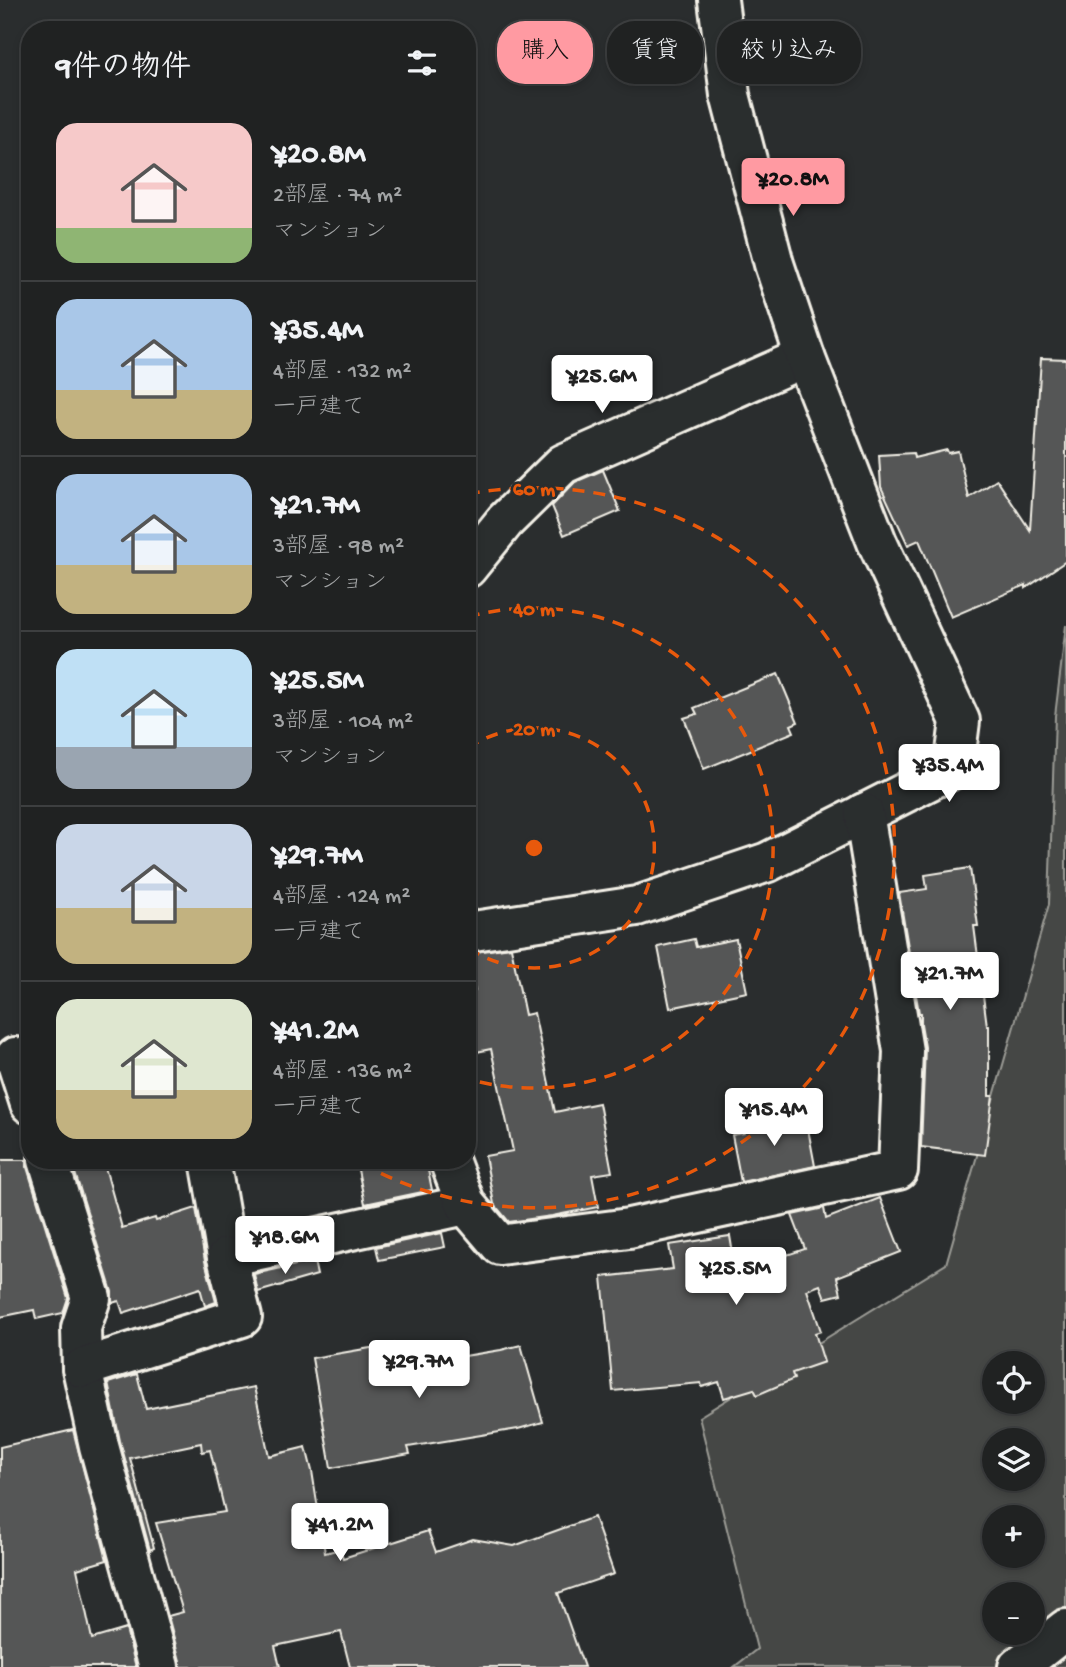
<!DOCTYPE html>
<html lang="ja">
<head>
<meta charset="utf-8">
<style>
	body { margin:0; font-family:"Gochi Hand","Klee One",sans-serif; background:#282a2a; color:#f1f3f6; height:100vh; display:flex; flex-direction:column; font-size:26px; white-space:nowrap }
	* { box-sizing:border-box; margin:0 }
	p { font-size:23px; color:#a2a4a5 }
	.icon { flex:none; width:38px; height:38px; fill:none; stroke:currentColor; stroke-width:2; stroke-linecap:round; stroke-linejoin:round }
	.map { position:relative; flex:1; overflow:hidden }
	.drawer { position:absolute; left:21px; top:21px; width:455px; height:1148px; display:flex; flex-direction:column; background:#202222; border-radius:28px; box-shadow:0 4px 10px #0003,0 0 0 2px #3d3f40 }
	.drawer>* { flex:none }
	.top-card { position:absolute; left:497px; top:21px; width:464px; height:63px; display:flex; gap:14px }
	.tools { position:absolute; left:982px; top:1351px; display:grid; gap:14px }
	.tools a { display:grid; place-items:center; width:63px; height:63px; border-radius:50%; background:#202222; box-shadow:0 4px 10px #0003,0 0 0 2px #3d3f40; font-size:35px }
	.price { position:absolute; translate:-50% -60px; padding:0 16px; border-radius:7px; background:#fff; color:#222; font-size:23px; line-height:46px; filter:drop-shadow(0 2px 4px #0008) }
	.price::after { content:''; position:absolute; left:50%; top:42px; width:21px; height:16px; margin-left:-10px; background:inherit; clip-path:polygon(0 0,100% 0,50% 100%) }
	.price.on { background:#ff9aa2; color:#111 }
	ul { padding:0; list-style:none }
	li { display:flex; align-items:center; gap:21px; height:175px; padding:0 35px }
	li+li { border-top:2px solid #3d3f40 }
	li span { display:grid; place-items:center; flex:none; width:196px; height:140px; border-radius:21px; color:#555 }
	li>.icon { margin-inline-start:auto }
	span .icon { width:84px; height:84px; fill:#fffc; stroke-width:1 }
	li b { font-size:30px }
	h2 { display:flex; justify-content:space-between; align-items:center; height:84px; padding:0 35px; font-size:30px }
	.tag { padding:0 24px; border-radius:28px; background:#202222; box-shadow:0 4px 10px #0003,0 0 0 2px #3d3f40; font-size:24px; line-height:63px }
	.tag.on { background:#ff9aa2; color:#111 }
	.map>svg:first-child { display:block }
	.green { fill:#444645; stroke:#9c9c96; stroke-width:2; fill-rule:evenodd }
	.building { fill:#555756; stroke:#f4f1e8; stroke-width:2 }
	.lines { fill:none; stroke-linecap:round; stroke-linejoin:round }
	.minor-casing { stroke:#f4f1e8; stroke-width:44 }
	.minor { stroke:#2a2d2e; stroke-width:38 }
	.ring { fill:none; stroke:#e8590c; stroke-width:3.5; stroke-dasharray:12 9 }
	.centre { fill:#e8590c; stroke:#2a2d2e; stroke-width:3.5 }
	.ring-label { font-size:21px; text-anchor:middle; font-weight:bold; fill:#e8590c; stroke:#2a2d2e; stroke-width:5; stroke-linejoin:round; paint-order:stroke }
</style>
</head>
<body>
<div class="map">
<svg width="1066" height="1667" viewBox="0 0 1066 1667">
	<rect width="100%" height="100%" fill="#2a2d2e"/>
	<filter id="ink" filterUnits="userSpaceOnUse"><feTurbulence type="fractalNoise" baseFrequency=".0143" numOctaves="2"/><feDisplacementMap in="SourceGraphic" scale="14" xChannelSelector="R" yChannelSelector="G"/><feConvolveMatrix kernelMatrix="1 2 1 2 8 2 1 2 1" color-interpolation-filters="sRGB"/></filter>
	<g filter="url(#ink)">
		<!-- green -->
		<path class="green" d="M1066,625v1042h-332l23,-18 -58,-232 247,-153 103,-360 6,-188zM994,1363h38v39h-38zM994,1440h38v39h-38zM994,1517h38v39h-38zM994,1594h38v39h-38z"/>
		<!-- building -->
		<g class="building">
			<polygon points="1041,358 1066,359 1066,561 1026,588 1026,585 951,617 919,540 908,545 881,487 879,455 913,453 914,458 947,450 948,453 958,451 969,498 997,480 1030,530"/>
			<polygon points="603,470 620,511 564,535 552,506 575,482"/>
			<polygon points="778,674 798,722 791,725 794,732 704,769 684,718 697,714 694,708"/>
			<polygon points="970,868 978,926 974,926 987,1026 989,1026 989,1096 993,1096 985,1155 921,1147 925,1047 921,1024 921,1013 919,1013 899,893 927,889 925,875"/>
			<polygon points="694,939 696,947 736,939 747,992 670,1008 658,947"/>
			<polygon points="511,947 525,1015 534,1013 555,1112 599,1103 612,1172 592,1175 598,1207 552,1216 509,1222 494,1204 485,1156 513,1151 491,1049 467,1054 467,993 475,991 467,953"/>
			<polygon points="805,1113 815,1166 741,1182 732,1135 744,1133 742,1127"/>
			<polygon points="0,1160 27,1160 27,1167 68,1298 63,1313 36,1319 34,1310 0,1317"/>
			<polygon points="71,1160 103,1160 122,1228 155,1218 156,1221 196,1208 205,1261 216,1302 205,1306 200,1288 123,1313 119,1301 112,1303 112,1292"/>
			<polygon points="356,1160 426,1160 432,1190 365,1204"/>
			<polygon points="880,1198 901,1252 837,1277 841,1294 825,1298 820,1285 807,1290 821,1331 815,1333 824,1362 792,1373 794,1379 757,1395 754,1389 724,1398 719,1382 702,1387 701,1383 613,1391 602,1277 673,1269 669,1245 730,1236 736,1272 805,1249 792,1215 824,1208 826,1219"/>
			<polygon points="442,1233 445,1247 379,1260 376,1247"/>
			<polygon points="314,1261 317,1275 258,1292 254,1274"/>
			<polygon points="394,1344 396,1358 444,1350 446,1359 501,1350 521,1345 543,1422 518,1429 408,1447 410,1454 331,1468 312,1358"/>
			<polygon points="137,1374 146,1409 254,1387 269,1456 306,1447 312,1471 325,1553 340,1549 343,1558 428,1531 436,1552 473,1539 514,1546 594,1517 614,1574 558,1593 584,1667 350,1667 341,1632 275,1646 280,1667 180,1667 180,1661 168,1616 183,1612 156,1523 225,1512 210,1450 202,1452 201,1443 130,1458 154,1548 150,1550 120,1441 108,1383"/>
			<polygon points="73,1430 107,1560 77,1569 92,1639 126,1629 136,1667 0,1667 0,1447"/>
		</g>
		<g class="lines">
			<!-- minor casing -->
			<g class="minor-casing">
				<g id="minor">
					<polyline points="467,568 505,521 563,464 805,357"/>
					<polyline points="467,932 637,906 768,862 954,768 960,721 877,542 805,357 774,264 730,95 718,0"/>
					<polyline points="15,1057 30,1104"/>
					<polyline points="48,1160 91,1298 81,1328 82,1368 99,1446 159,1667"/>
					<polyline points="210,1160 227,1257 466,1205"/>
					<polyline points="449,1160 466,1205 500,1245 629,1228 898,1170 903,1051 864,813"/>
					<polyline points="82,1368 242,1317 227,1257"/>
					<polyline points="1018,1667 1066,1629"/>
				</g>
			</g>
			<!-- minor -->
			<use href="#minor" class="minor"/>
		</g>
	</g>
	<!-- distance rings -->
	<g class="ring">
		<path d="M468 748A120 120 0 1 1 468 948"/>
		<path d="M468 617A240 240 0 1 1 468 1079"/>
		<path d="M468 494A360 360 0 1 1 357 1161"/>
	</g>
	<circle cx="534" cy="848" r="10" class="centre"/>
	<g class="ring-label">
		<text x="534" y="495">60 m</text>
		<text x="534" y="615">40 m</text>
		<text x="534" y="735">20 m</text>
	</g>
</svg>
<div class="tools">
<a><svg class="icon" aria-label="locate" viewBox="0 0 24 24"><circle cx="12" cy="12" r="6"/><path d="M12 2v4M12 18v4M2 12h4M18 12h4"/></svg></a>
<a><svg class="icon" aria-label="layers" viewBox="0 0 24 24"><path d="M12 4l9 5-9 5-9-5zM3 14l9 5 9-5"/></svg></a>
<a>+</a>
<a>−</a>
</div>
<b class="price on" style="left:793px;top:218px">¥20.8M</b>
<b class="price" style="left:602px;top:415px">¥25.6M</b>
<b class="price" style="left:949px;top:804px">¥35.4M</b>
<b class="price" style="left:950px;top:1012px">¥21.7M</b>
<b class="price" style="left:774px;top:1148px">¥15.4M</b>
<b class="price" style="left:285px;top:1276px">¥18.6M</b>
<b class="price" style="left:736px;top:1307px">¥25.5M</b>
<b class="price" style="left:419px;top:1400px">¥29.7M</b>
<b class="price" style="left:340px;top:1563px">¥41.2M</b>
<div class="top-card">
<a class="tag on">購入</a>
<a class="tag">賃貸</a>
<a class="tag">絞り込み</a>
</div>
<section class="drawer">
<h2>9件の物件<svg class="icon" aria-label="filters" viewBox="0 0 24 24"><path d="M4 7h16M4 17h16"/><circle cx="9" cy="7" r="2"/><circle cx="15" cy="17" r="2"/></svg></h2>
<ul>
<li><span style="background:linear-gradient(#f6c9c9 75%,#8fb573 0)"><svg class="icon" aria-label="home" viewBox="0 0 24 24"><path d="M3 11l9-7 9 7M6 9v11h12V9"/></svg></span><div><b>¥20.8M</b><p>2部屋 · 74 m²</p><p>マンション</p></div></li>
<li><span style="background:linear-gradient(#a9c7e8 65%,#c2b280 0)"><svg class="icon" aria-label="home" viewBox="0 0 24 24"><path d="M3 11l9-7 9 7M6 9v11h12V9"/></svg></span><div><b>¥35.4M</b><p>4部屋 · 132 m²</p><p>一戸建て</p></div></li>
<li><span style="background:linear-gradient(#a9c7e8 65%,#c2b280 0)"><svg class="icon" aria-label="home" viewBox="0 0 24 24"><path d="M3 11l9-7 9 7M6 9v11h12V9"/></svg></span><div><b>¥21.7M</b><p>3部屋 · 98 m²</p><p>マンション</p></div></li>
<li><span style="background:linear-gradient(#bfe0f5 70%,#9aa5b1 0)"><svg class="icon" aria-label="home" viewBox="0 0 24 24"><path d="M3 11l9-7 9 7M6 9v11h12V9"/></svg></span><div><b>¥25.5M</b><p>3部屋 · 104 m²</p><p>マンション</p></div></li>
<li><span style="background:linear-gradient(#c9d6e8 60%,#c2b280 0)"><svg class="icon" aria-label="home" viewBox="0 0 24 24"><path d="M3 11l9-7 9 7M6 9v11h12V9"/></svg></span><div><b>¥29.7M</b><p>4部屋 · 124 m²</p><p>一戸建て</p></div></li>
<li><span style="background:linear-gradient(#dfe7d0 65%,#c2b280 0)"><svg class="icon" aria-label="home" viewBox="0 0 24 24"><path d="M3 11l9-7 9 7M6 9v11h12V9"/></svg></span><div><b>¥41.2M</b><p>4部屋 · 136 m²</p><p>一戸建て</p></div></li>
</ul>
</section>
</div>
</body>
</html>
